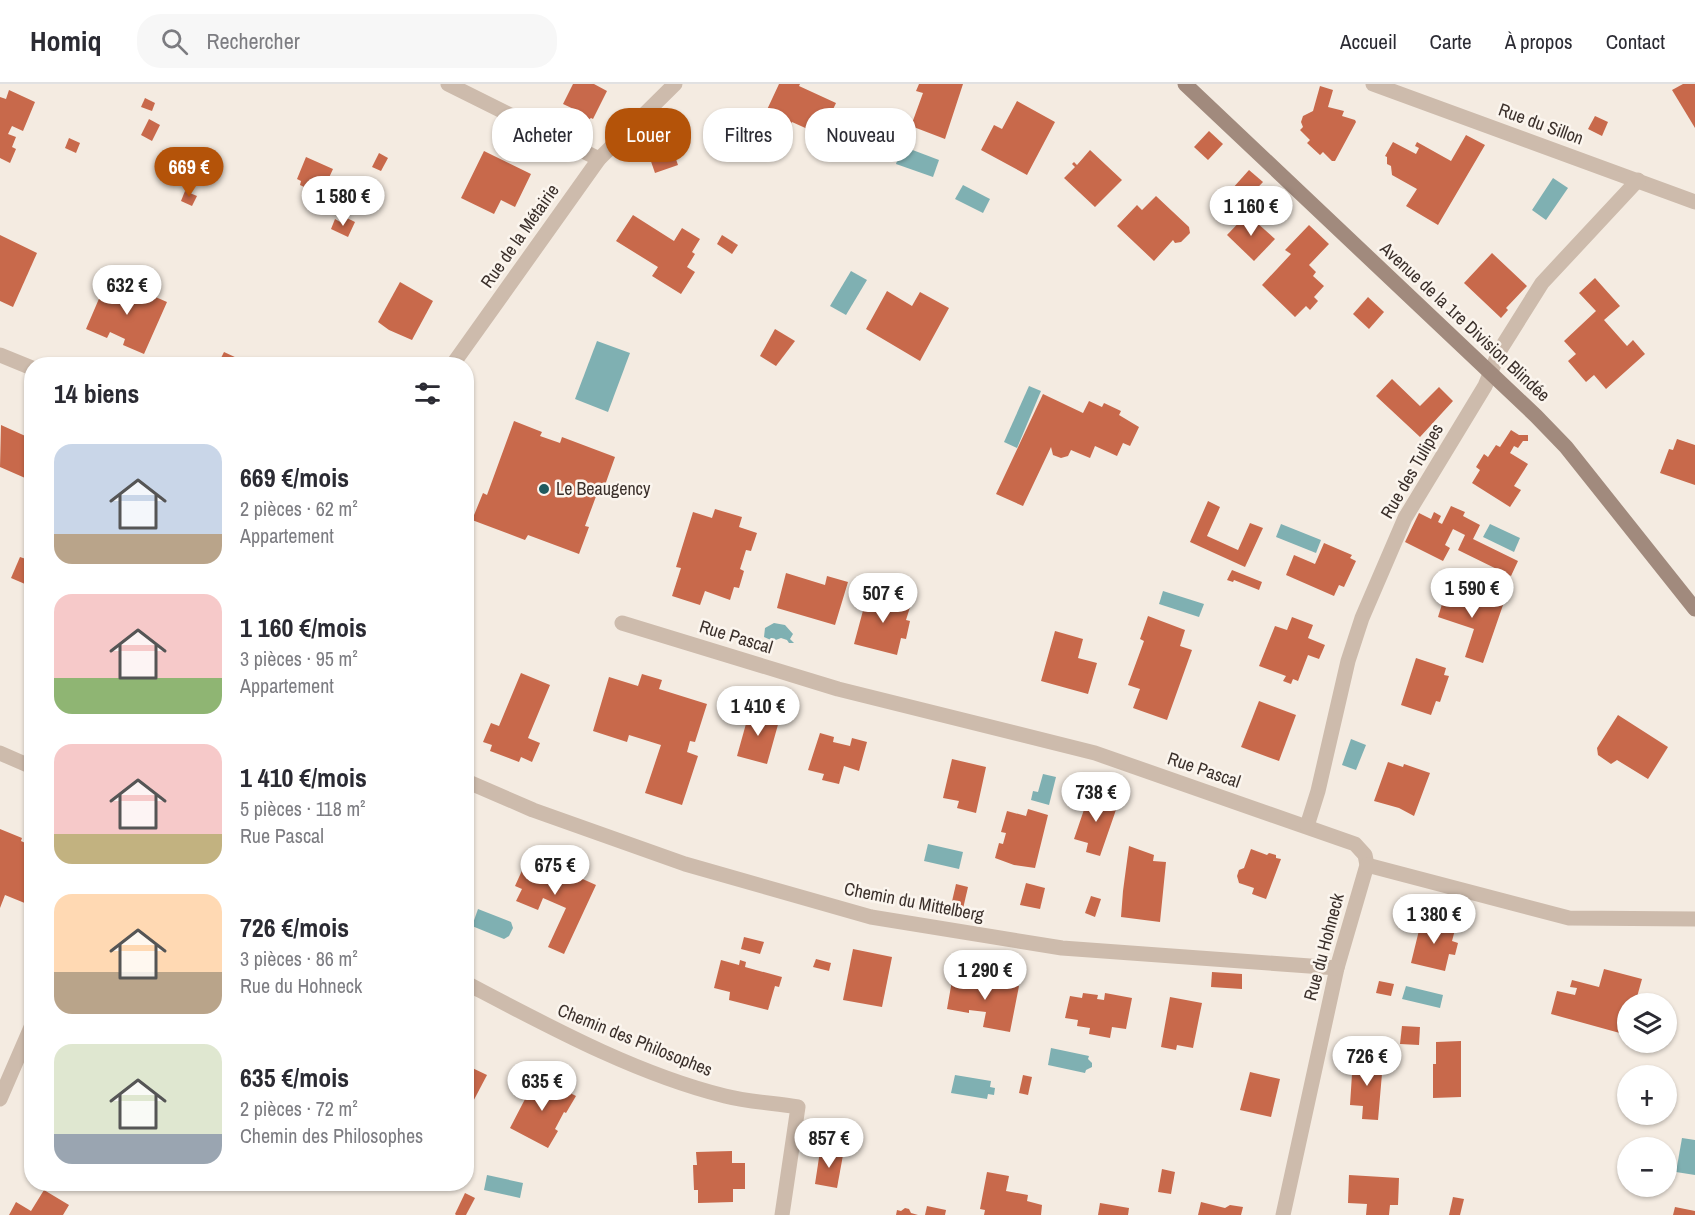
<!DOCTYPE html>
<html lang="fr">
<head>
<meta charset="utf-8">
<style>
	body { margin:0; font-family:"Archivo Narrow",sans-serif; background:#f7f7f7; color:#2b2b33; height:100vh; display:flex; flex-direction:column; font-size:22px; white-space:nowrap }
	* { box-sizing:border-box; margin:0 }
	p { font-size:20px; color:#7c7c81 }
	.icon { flex:none; width:33px; height:33px; fill:none; stroke:currentColor; stroke-width:2; stroke-linecap:round; stroke-linejoin:round }
	.map { position:relative; flex:1; overflow:hidden }
	.details { position:absolute; left:24px; top:273px; width:450px; height:834px; display:flex; flex-direction:column; background:#fff; border-radius:24px; box-shadow:0 2px 4px #0004 }
	.details>* { flex:none }
	.hud { position:absolute; left:492px; top:24px; width:570px; height:54px; display:flex; gap:12px }
	.buttons { position:absolute; left:1617px; top:909px; display:grid; gap:12px }
	.buttons a { display:grid; place-items:center; width:60px; height:60px; border-radius:50%; background:#fff; box-shadow:0 2px 4px #0004; font-size:30px }
	.price { position:absolute; translate:-50% -51px; padding:0 14px; border-radius:21px; background:#fff; color:#222; font-size:20px; line-height:39px; filter:drop-shadow(0 2px 3px #0008) }
	.price::after { content:''; position:absolute; left:50%; top:36px; width:18px; height:14px; margin-left:-9px; background:inherit; clip-path:polygon(0 0,100% 0,50% 100%) }
	.price.active { background:#b45309; color:#fff }
	ul { padding:0; list-style:none }
	li { display:flex; align-items:center; gap:18px; height:150px; padding:0 30px }
	li span { display:grid; place-items:center; flex:none; width:168px; height:120px; border-radius:18px; color:#555 }
	li>.icon { margin-inline-start:auto }
	span .icon { width:72px; height:72px; fill:#fffc; stroke-width:1 }
	li b { font-size:26px }
	h2 { display:flex; justify-content:space-between; align-items:center; height:72px; padding:0 30px; font-size:26px }
	.pill { padding:0 21px; border-radius:24px; background:#fff; box-shadow:0 2px 4px #0004; font-size:21px; line-height:54px }
	.pill.active { background:#b45309; color:#fff }
	header { display:flex; align-items:center; gap:36px; box-sizing:border-box; height:84px; padding:0 30px; background:#fff; border-bottom:2px solid #e1e1e2 }
	header strong { font-size:28px }
	nav { display:flex; gap:33px; margin-inline-start:auto; font-size:21px }
	.search { width:420px; height:54px; background:#f7f7f7; display:flex; align-items:center; gap:15px; box-sizing:border-box; padding:0 21px; border-radius:24px; color:#7c7c81; font-size:22px }
	.map>svg:first-child { display:block }
	.water { fill:#7fb0b2 }
	.building { fill:#c8694b }
	.lines { fill:none; stroke-linecap:round; stroke-linejoin:round }
	.minor { stroke:#cdbbac; stroke-width:15 }
	.secondary { stroke:#a18a7d; stroke-width:15 }
	.poi-dot { fill:#1f5a5e; stroke:#fbf5ee; stroke-width:2 }
	.labels { text-anchor:middle; stroke-width:5; stroke-linejoin:round; paint-order:stroke }
	.street-label { font-size:18px; fill:#3b302b; stroke:#fbf5ee }
	.poi-label { font-size:18px; fill:#3b302b; stroke:#fbf5ee; text-anchor:start }
</style>
</head>
<body>
<header>
<strong>Homiq</strong>
<div class="search"><svg class="icon" aria-label="search" viewBox="0 0 24 24"><circle cx="10" cy="10" r="6"/><path d="M15 15l6 6"/></svg>Rechercher</div>
<nav><a>Accueil</a><a>Carte</a><a>À propos</a><a>Contact</a></nav>
</header>
<div class="map">
<svg width="1695" height="1131" viewBox="0 0 1695 1131">
	<rect width="100%" height="100%" fill="#f4ebe1"/>
	<!-- water -->
	<g class="water">
		<polygon points="902,62 939,76 933,93 896,80"/>
		<polygon points="1553,94 1568,104 1546,136 1532,126"/>
		<polygon points="963,101 990,115 983,129 955,115"/>
		<polygon points="851,187 867,196 846,231 830,222"/>
		<polygon points="597,257 630,269 608,328 575,315"/>
		<polygon points="1029,302 1041,307 1017,364 1004,358"/>
		<polygon points="1281,440 1321,456 1316,469 1276,453"/>
		<polygon points="1490,440 1520,454 1514,468 1483,453"/>
		<polygon points="1163,507 1204,520 1199,533 1159,520"/>
		<polygon points="774,539 785,541 793,550 790,555 794,559 789,559 787,556 781,554 773,557 764,553 765,544"/>
		<polygon points="1351,655 1366,661 1356,686 1342,681"/>
		<polygon points="1043,690 1056,693 1049,721 1031,716 1033,707 1038,708"/>
		<polygon points="928,760 963,768 959,785 924,777"/>
		<polygon points="478,825 511,838 513,844 509,852 504,855 472,842"/>
		<polygon points="1406,902 1443,911 1440,924 1402,915"/>
		<polygon points="1051,964 1089,972 1088,975 1092,979 1092,983 1086,986 1085,989 1048,981"/>
		<polygon points="955,991 991,997 990,1003 995,1004 994,1011 988,1010 987,1015 951,1009"/>
		<polygon points="1682,1054 1695,1056 1695,1091 1676,1088"/>
		<polygon points="487,1091 523,1099 520,1114 484,1106"/>
	</g>
	<!-- building -->
	<g class="building">
		<polygon points="573,0 594,0 607,7 593,35 591,34 585,38 577,34 578,27 563,20"/>
		<polygon points="779,0 800,0 799,2 836,19 821,51 792,38 790,41 765,30"/>
		<polygon points="919,0 963,0 945,55 911,42 923,9 916,7"/>
		<polygon points="1683,0 1695,0 1695,44 1672,6"/>
		<polygon points="1320,2 1333,6 1328,23 1344,27 1342,32 1355,36 1356,38 1335,77 1332,77 1323,68 1320,71 1307,59 1310,56 1300,46 1303,43 1301,38 1303,32 1313,27"/>
		<polygon points="9,6 35,18 23,47 12,42 8,50 16,53 12,63 16,65 10,79 0,74 0,13 6,15"/>
		<polygon points="145,14 155,19 152,27 141,23"/>
		<polygon points="1017,17 1055,38 1027,91 981,66 994,41 1002,45"/>
		<polygon points="1595,32 1608,38 1602,52 1588,45"/>
		<polygon points="149,35 160,41 152,57 141,51"/>
		<polygon points="1209,47 1223,60 1208,76 1194,63"/>
		<polygon points="1466,51 1485,61 1438,141 1406,122 1417,105 1392,91 1391,82 1387,80 1387,73 1385,72 1393,58 1416,70 1419,64 1415,62 1417,58 1451,77"/>
		<polygon points="69,54 80,59 76,69 65,64"/>
		<polygon points="670,58 678,81 655,89 647,66"/>
		<polygon points="1090,66 1122,96 1095,123 1064,94 1075,83 1072,80 1074,78 1077,81"/>
		<polygon points="484,67 531,90 515,123 501,116 494,130 461,114"/>
		<polygon points="379,69 388,74 381,87 372,83"/>
		<polygon points="306,73 333,85 321,111 300,101 301,97 297,95"/>
		<polygon points="1249,86 1263,98 1245,117 1232,105"/>
		<polygon points="185,107 197,112 192,122 181,117"/>
		<polygon points="1156,112 1189,143 1190,149 1181,158 1175,159 1173,156 1154,177 1117,142 1137,121 1142,126"/>
		<polygon points="1247,130 1275,155 1254,177 1227,151"/>
		<polygon points="633,131 674,157 682,144 700,155 692,168 695,170 687,183 695,188 681,210 652,192 658,183 616,157"/>
		<polygon points="345,133 355,138 348,153 331,145 335,135 342,139"/>
		<polygon points="1309,141 1329,160 1309,181 1316,188 1313,192 1324,202 1314,213 1318,217 1310,226 1306,222 1295,233 1262,201 1291,170 1285,166"/>
		<polygon points="0,151 37,169 13,223 0,217"/>
		<polygon points="722,151 738,161 732,170 717,160"/>
		<polygon points="1492,169 1527,202 1506,224 1508,226 1501,234 1464,199"/>
		<polygon points="1595,194 1620,222 1604,236 1627,262 1633,256 1645,270 1606,305 1594,291 1586,298 1568,277 1576,270 1564,257 1596,227 1579,209"/>
		<polygon points="107,196 142,211 144,208 167,218 144,270 123,261 125,255 110,248 107,254 86,245"/>
		<polygon points="400,198 433,217 412,256 389,246 378,238"/>
		<polygon points="887,207 912,222 920,208 949,224 920,277 866,245"/>
		<polygon points="1368,213 1384,228 1369,245 1353,230"/>
		<polygon points="775,245 795,257 776,282 760,272"/>
		<polygon points="224,268 250,280 218,280"/>
		<polygon points="1392,295 1420,322 1439,303 1453,317 1420,353 1376,312"/>
		<polygon points="1043,310 1083,329 1089,317 1102,323 1104,319 1121,327 1119,331 1139,343 1130,362 1123,359 1117,372 1095,362 1090,374 1071,366 1068,372 1061,374 1053,371 1051,363 1023,422 996,410"/>
		<polygon points="514,337 542,348 540,352 560,359 562,353 615,373 605,401 601,399 585,442 589,443 579,470 528,451 525,456 472,436 483,409 487,411"/>
		<polygon points="1,341 32,355 24,372 32,376 32,397 0,383"/>
		<polygon points="1511,346 1519,351 1528,351 1528,357 1523,357 1518,364 1514,362 1510,369 1528,380 1514,402 1521,406 1510,423 1472,399 1480,386 1476,383 1484,370 1488,373 1496,361 1500,363"/>
		<polygon points="1677,355 1695,361 1695,401 1660,389 1669,365 1673,366"/>
		<polygon points="1208,417 1220,423 1207,452 1238,466 1250,439 1263,444 1245,483 1190,458"/>
		<polygon points="1451,422 1465,428 1463,432 1480,441 1473,455 1518,477 1511,492 1458,466 1465,451 1453,445 1445,461 1450,464 1443,477 1405,458 1419,429 1431,435 1434,428 1441,432 1438,438 1442,440"/>
		<polygon points="715,425 742,433 739,443 757,449 751,467 746,466 740,485 744,487 739,504 734,503 730,516 705,507 700,521 672,512 681,484 676,483 693,428 712,434"/>
		<polygon points="1324,459 1352,471 1350,474 1356,477 1344,503 1339,501 1334,512 1286,491 1294,471 1315,480"/>
		<polygon points="20,473 32,477 32,503 11,494"/>
		<polygon points="1232,486 1262,498 1259,506 1234,496 1233,498 1227,496"/>
		<polygon points="786,489 825,501 827,492 848,498 835,541 777,524"/>
		<polygon points="1448,501 1503,521 1483,579 1465,573 1474,545 1438,533"/>
		<polygon points="868,508 911,520 906,536 910,537 906,555 901,554 897,571 854,560"/>
		<polygon points="1148,532 1185,546 1180,562 1192,566 1167,636 1133,624 1140,605 1128,601 1144,557 1140,555"/>
		<polygon points="1292,533 1313,541 1308,554 1325,561 1319,575 1308,571 1298,597 1293,595 1291,600 1283,597 1286,592 1259,582 1275,542 1287,546"/>
		<polygon points="1055,547 1083,555 1078,574 1097,579 1088,610 1041,597"/>
		<polygon points="1416,574 1446,584 1444,591 1449,592 1440,618 1436,617 1431,631 1401,621"/>
		<polygon points="521,589 550,601 528,654 540,659 532,678 521,673 519,678 490,667 492,661 483,658 491,639 499,642"/>
		<polygon points="642,590 662,596 659,605 707,620 695,658 690,657 687,668 698,672 682,721 645,709 661,661 629,651 627,658 593,647 609,593 638,602"/>
		<polygon points="1259,617 1296,631 1279,677 1241,663"/>
		<polygon points="755,625 762,627 764,633 779,637 767,680 737,672 749,629"/>
		<polygon points="1618,631 1668,663 1648,695 1617,676 1611,680 1598,671 1597,664"/>
		<polygon points="820,649 834,653 833,658 850,662 852,654 867,658 859,687 844,682 839,700 822,696 824,690 808,686"/>
		<polygon points="952,675 986,683 976,729 957,724 959,717 943,714"/>
		<polygon points="1388,678 1403,683 1404,680 1430,689 1414,732 1399,724 1374,717"/>
		<polygon points="1096,709 1101,711 1104,716 1118,720 1100,772 1086,768 1088,759 1074,755 1089,711"/>
		<polygon points="1028,725 1048,731 1035,784 1014,781 995,774 999,759 1003,760 1006,749 1001,748 1007,727 1026,732"/>
		<polygon points="0,745 22,754 21,757 32,762 32,822 5,811 0,824"/>
		<polygon points="1129,762 1154,771 1153,777 1166,778 1160,838 1121,833 1123,807"/>
		<polygon points="1251,765 1267,771 1269,769 1276,771 1276,774 1281,775 1266,815 1252,810 1254,804 1239,799 1237,792 1239,786 1244,784"/>
		<polygon points="529,771 596,801 564,870 548,863 566,824 543,814 538,826 516,817 522,805 515,802"/>
		<polygon points="1026,799 1045,804 1040,825 1020,821"/>
		<polygon points="956,800 968,803 962,829 950,826"/>
		<polygon points="1091,812 1101,815 1095,833 1085,829"/>
		<polygon points="1422,834 1456,842 1452,857 1458,859 1455,871 1449,870 1445,887 1411,879"/>
		<polygon points="744,853 764,858 760,870 741,865"/>
		<polygon points="853,865 892,873 882,923 843,916"/>
		<polygon points="816,875 831,879 829,887 813,883"/>
		<polygon points="721,876 739,881 740,876 746,878 745,883 782,893 779,903 775,902 768,926 729,916 730,908 714,904"/>
		<polygon points="1604,885 1642,895 1635,920 1628,920 1627,951 1551,930 1557,907 1575,911 1577,904 1570,903 1572,896 1599,903"/>
		<polygon points="1212,888 1242,890 1242,905 1211,903"/>
		<polygon points="953,891 1019,902 1010,948 983,943 986,928 969,926 969,929 947,925"/>
		<polygon points="1379,897 1394,900 1391,912 1376,909"/>
		<polygon points="1083,909 1098,911 1097,915 1104,916 1105,909 1132,914 1126,945 1112,943 1110,954 1089,950 1090,944 1077,942 1078,936 1065,934 1070,912 1082,914"/>
		<polygon points="1170,913 1202,919 1193,964 1177,961 1176,966 1161,963"/>
		<polygon points="1402,942 1420,943 1419,961 1400,960"/>
		<polygon points="1461,957 1461,1013 1433,1014 1433,980 1436,980 1436,958"/>
		<polygon points="1353,975 1383,978 1378,1036 1362,1035 1363,1022 1350,1021"/>
		<polygon points="466,981 487,991 466,1031"/>
		<polygon points="1250,988 1280,995 1271,1033 1240,1026"/>
		<polygon points="1023,991 1032,993 1028,1011 1019,1009"/>
		<polygon points="537,992 576,1012 566,1029 564,1028 555,1045 558,1047 548,1064 510,1044"/>
		<polygon points="732,1067 732,1079 745,1079 745,1105 733,1105 733,1118 698,1119 698,1106 694,1106 693,1081 697,1081 696,1068"/>
		<polygon points="820,1067 843,1071 837,1104 815,1100"/>
		<polygon points="1162,1085 1175,1088 1171,1110 1158,1108"/>
		<polygon points="987,1088 1009,1092 1006,1107 1028,1111 1027,1117 1042,1121 1041,1131 984,1131 985,1126 980,1125"/>
		<polygon points="1349,1091 1399,1094 1398,1121 1390,1121 1389,1131 1366,1131 1367,1120 1348,1119"/>
		<polygon points="44,1106 69,1121 63,1131 9,1131 16,1118 31,1127"/>
		<polygon points="465,1109 475,1114 466,1131 456,1131 455,1130"/>
		<polygon points="1453,1113 1464,1115 1460,1131 1449,1131"/>
		<polygon points="1201,1118 1225,1124 1230,1121 1243,1123 1241,1131 1198,1131"/>
		<polygon points="1100,1119 1129,1124 1128,1131 1098,1131"/>
		<polygon points="927,1122 946,1126 945,1131 925,1131"/>
		<polygon points="1675,1123 1695,1127 1695,1131 1673,1131"/>
		<polygon points="905,1124 909,1125 911,1129 918,1131 896,1131 897,1126 901,1127"/>
	</g>
	<g class="lines">
		<!-- minor -->
		<g class="minor">
			<polyline points="448,0 599,75"/>
			<polyline points="1373,0 1695,118"/>
			<polyline points="0,271 32,284"/>
			<polyline points="453,280 599,75 675,0"/>
			<polyline points="622,539 838,605 1095,669 1355,760 1365,771 1367,781 1337,884 1283,1131"/>
			<polyline points="0,669 32,683"/>
			<polyline points="466,697 533,726 685,780 871,833 1062,864 1337,884"/>
			<polyline points="1307,742 1318,707 1348,577 1362,534 1405,434 1485,302 1500,266 1542,199 1638,96"/>
			<polyline points="1367,781 1569,834 1695,835"/>
			<path d="M466,899c82,43 170,91 259,113 24,6 49,7 73,11l-16,108"/>
			<polyline points="0,1015 32,941"/>
		</g>
		<!-- secondary -->
		<polyline class="secondary" points="1185,0 1536,332 1566,363 1695,525"/>
	</g>
	<!-- markers -->
	<circle class="poi-dot" cx="544" cy="405" r="6"/>
	<g class="labels">
		<!-- street labels -->
		<g class="street-label">
			<text transform="translate(1541 40) rotate(20)" y="6">Rue du Sillon</text>
			<text transform="translate(520 152) rotate(-55)" y="6">Rue de la Métairie</text>
			<text transform="translate(1465 238) rotate(43)" y="6">Avenue de la 1re Division Blindée</text>
			<text transform="translate(1412 387) rotate(-60)" y="6">Rue des Tulipes</text>
			<text transform="translate(736 553) rotate(17)" y="6">Rue Pascal</text>
			<text transform="translate(1204 686) rotate(19)" y="6">Rue Pascal</text>
			<text transform="translate(914 818) rotate(11)" y="6">Chemin du Mittelberg</text>
			<text transform="translate(1324 863) rotate(-75)" y="6">Rue du Hohneck</text>
			<text transform="translate(635 956) rotate(22)" y="6">Chemin des Philosophes</text>
		</g>
		<!-- poi labels -->
		<g class="poi-label">
			<text x="556" y="411">Le Beaugency</text>
		</g>
	</g>
</svg>
<div class="buttons">
<a><svg class="icon" aria-label="layers" viewBox="0 0 24 24"><path d="M12 4l9 5-9 5-9-5zM3 14l9 5 9-5"/></svg></a>
<a>+</a>
<a>−</a>
</div>
<b class="price active" style="left:189px;top:114px">669 €</b>
<b class="price" style="left:343px;top:143px">1 580 €</b>
<b class="price" style="left:1251px;top:153px">1 160 €</b>
<b class="price" style="left:127px;top:232px">632 €</b>
<b class="price" style="left:1472px;top:535px">1 590 €</b>
<b class="price" style="left:883px;top:540px">507 €</b>
<b class="price" style="left:758px;top:653px">1 410 €</b>
<b class="price" style="left:1096px;top:739px">738 €</b>
<b class="price" style="left:555px;top:812px">675 €</b>
<b class="price" style="left:1434px;top:861px">1 380 €</b>
<b class="price" style="left:985px;top:917px">1 290 €</b>
<b class="price" style="left:1367px;top:1003px">726 €</b>
<b class="price" style="left:542px;top:1028px">635 €</b>
<b class="price" style="left:829px;top:1085px">857 €</b>
<div class="hud">
<a class="pill">Acheter</a>
<a class="pill active">Louer</a>
<a class="pill">Filtres</a>
<a class="pill">Nouveau</a>
</div>
<section class="details">
<h2>14 biens<svg class="icon" aria-label="filters" viewBox="0 0 24 24"><path d="M4 7h16M4 17h16"/><circle cx="9" cy="7" r="2"/><circle cx="15" cy="17" r="2"/></svg></h2>
<ul>
<li><span style="background:linear-gradient(#c9d6e8 75%,#b9a48a 0)"><svg class="icon" aria-label="home" viewBox="0 0 24 24"><path d="M3 11l9-7 9 7M6 9v11h12V9"/></svg></span><div><b>669 €/mois</b><p>2 pièces · 62 m²</p><p>Appartement</p></div></li>
<li><span style="background:linear-gradient(#f6c9c9 70%,#8fb573 0)"><svg class="icon" aria-label="home" viewBox="0 0 24 24"><path d="M3 11l9-7 9 7M6 9v11h12V9"/></svg></span><div><b>1 160 €/mois</b><p>3 pièces · 95 m²</p><p>Appartement</p></div></li>
<li><span style="background:linear-gradient(#f6c9c9 75%,#c2b280 0)"><svg class="icon" aria-label="home" viewBox="0 0 24 24"><path d="M3 11l9-7 9 7M6 9v11h12V9"/></svg></span><div><b>1 410 €/mois</b><p>5 pièces · 118 m²</p><p>Rue Pascal</p></div></li>
<li><span style="background:linear-gradient(#ffd9b3 65%,#b9a48a 0)"><svg class="icon" aria-label="home" viewBox="0 0 24 24"><path d="M3 11l9-7 9 7M6 9v11h12V9"/></svg></span><div><b>726 €/mois</b><p>3 pièces · 86 m²</p><p>Rue du Hohneck</p></div></li>
<li><span style="background:linear-gradient(#dfe7d0 75%,#9aa5b1 0)"><svg class="icon" aria-label="home" viewBox="0 0 24 24"><path d="M3 11l9-7 9 7M6 9v11h12V9"/></svg></span><div><b>635 €/mois</b><p>2 pièces · 72 m²</p><p>Chemin des Philosophes</p></div></li>
</ul>
</section>
</div>
</body>
</html>
